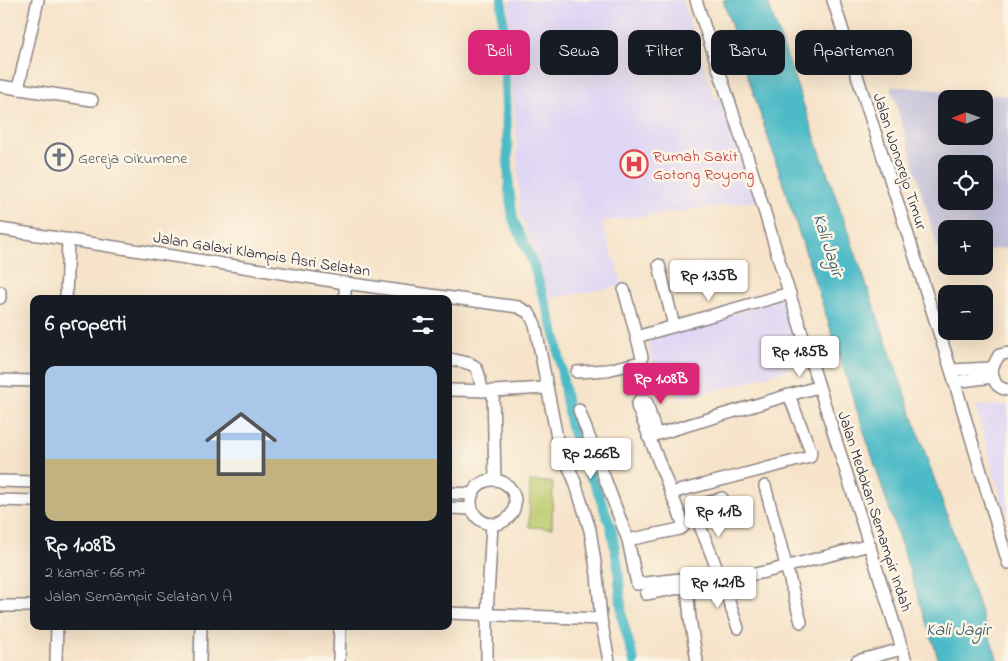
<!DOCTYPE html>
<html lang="id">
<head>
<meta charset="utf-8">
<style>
	body { margin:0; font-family:"Indie Flower",sans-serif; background:#242831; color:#f1f3f6; height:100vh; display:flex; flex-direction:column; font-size:19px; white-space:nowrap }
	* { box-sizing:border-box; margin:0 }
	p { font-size:16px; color:#9ea1a6 }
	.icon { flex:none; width:28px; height:28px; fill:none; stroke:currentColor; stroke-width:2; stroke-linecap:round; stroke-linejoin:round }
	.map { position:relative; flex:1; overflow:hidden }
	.details { position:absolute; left:30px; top:295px; width:422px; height:335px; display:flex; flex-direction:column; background:#171b24; border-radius:10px; box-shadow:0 5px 20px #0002 }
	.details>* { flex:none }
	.top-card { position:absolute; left:468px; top:30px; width:465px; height:45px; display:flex; gap:10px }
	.needle { width:32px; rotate:269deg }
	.tools { position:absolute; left:938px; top:90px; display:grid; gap:10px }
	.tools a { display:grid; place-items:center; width:55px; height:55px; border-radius:10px; background:#171b24; box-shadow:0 5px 20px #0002; font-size:25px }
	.price { position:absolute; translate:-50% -42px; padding:0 11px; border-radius:5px; background:#fff; color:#222; font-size:16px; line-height:32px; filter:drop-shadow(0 1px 2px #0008) }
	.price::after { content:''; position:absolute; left:50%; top:30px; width:15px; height:11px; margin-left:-8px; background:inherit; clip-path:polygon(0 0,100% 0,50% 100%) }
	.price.on { background:#db2777; color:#fff }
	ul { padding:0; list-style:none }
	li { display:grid; align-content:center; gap:10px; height:265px; padding:0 15px }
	li span { display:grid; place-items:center; height:155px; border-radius:10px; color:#555 }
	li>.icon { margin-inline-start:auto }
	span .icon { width:90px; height:90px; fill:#fffc; stroke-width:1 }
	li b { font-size:21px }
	h2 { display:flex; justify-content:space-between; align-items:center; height:60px; padding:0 15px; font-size:21px }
	.tag { padding:0 18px; border-radius:10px; background:#171b24; box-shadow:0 5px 20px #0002; font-size:18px; line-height:45px }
	.tag.on { background:#db2777; color:#fff }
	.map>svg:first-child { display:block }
	.built { fill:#dfd5f5 }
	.industrial { fill:#c3c1db; fill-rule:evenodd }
	.green { fill:#bacb6d; stroke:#6e7654 }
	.water { fill:#4ebbc7; stroke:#386e81 }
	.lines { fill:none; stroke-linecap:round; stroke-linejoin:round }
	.canal { stroke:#4ebbc7; stroke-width:10 }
	.minor-casing { stroke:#8c8282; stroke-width:14 }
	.minor { stroke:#fff; stroke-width:11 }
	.labels { text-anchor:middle; stroke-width:5; stroke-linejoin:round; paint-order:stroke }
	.health-label { font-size:16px; fill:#be3a42; stroke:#fcf5e5; text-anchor:start }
	.worship-label { font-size:16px; fill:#5b616d; stroke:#fcf5e5; text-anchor:start }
	.street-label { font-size:16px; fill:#22223b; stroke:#fcf5e5 }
	.water-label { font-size:18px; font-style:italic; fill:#31586c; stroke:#fcf5e5 }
</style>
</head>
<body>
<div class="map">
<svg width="1008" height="661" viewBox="0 0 1008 661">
	<rect width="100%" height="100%" fill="#fcf5e5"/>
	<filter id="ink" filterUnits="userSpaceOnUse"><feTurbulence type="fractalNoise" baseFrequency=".02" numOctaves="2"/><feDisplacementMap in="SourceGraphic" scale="10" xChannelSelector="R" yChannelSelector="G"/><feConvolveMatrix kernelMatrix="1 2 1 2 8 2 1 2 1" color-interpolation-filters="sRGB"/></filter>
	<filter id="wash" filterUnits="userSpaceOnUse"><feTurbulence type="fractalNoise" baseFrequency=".0096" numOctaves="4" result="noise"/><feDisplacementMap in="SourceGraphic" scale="20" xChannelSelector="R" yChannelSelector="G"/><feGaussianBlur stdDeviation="1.12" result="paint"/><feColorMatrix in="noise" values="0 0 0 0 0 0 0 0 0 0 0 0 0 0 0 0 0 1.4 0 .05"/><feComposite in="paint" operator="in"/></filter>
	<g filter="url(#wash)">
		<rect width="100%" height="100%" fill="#f6e3c9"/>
		<!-- built -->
		<g class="built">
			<polygon points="510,0 682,0 714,97 706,99 729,96 762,200 601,222 623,286 551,298 520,213 516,128 508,40"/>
			<polygon points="787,298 807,363 743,383 679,399 674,387 662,391 646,338"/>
			<polygon points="1008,405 1008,515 1006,515 975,406"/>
		</g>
		<!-- industrial -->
		<path class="industrial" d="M891,86l117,10v152l-24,2v-21h-38v24h-7zM946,99h38v37h-38zM946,164h38v37h-38z"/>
		<!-- green -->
		<polygon class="green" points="530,481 553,482 552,528 529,527"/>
		<!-- water -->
		<polygon class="water" points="723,0 767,0 998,661 939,661"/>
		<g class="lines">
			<!-- canal -->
			<polyline class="canal" points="502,0 509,189 513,219 533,263 556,338 570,423 585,467 595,485 611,527 618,566 622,618 634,661"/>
		</g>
	</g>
	<g filter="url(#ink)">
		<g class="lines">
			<!-- minor casing -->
			<g class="minor-casing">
				<g id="minor">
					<path d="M696,0c27,85 57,168 81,254l129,407"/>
					<polyline points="833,0 951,370 1008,563"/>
					<polyline points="0,86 92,100"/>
					<polyline points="18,89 38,0"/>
					<polyline points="0,229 345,283 518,307 529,313 535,324 557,438 575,482 590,530 597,575 601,619 609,661"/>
					<polyline points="659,265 674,326"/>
					<polyline points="0,292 0,298"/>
					<polyline points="66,299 68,239"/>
					<polyline points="345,299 345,283"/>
					<polyline points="636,337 790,293"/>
					<path d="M1008,353l-9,2 -7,13c1,12 3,20 16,22"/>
					<path d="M449,359c28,6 28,2 33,32"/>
					<polyline points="951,370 992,368"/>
					<polyline points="577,372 607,370 641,362 642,357 624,290"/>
					<polyline points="0,380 34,381"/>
					<polyline points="954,382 993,377"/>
					<polyline points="449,390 493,391 546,388"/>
					<polyline points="493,391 495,480"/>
					<polyline points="789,395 818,387"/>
					<polyline points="579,410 628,540 637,584 689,578"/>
					<polyline points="648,437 789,395 811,452 810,457 671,493"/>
					<circle cx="493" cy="502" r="22"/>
					<polyline points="0,481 34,482"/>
					<polyline points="765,486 801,622"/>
					<polyline points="449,493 473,494"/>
					<polyline points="722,498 694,507 694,511 722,581 738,628"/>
					<polyline points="0,500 34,501"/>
					<polyline points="449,508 472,509"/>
					<polyline points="628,540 680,529 683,527 683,523 637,406 639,401 645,401 647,403 656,434"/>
					<polyline points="687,587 690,619 697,661"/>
					<polyline points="646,594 765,572 870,545"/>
					<polyline points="0,606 34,606"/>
					<polyline points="449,613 601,619"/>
					<polyline points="56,661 57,626"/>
					<polyline points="200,661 201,626"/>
					<polyline points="339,661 340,626"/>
					<polyline points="487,661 487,615 492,524"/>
					<polyline points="857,661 902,649"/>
				</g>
			</g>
			<!-- minor -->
			<use href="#minor" class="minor"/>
		</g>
	</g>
	<!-- icons -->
	<defs>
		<g id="church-ring" transform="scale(1.4375)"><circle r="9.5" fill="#fcf5e5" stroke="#6b7280" stroke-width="1.5"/><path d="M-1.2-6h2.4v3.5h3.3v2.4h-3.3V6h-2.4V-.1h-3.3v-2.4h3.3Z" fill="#6b7280"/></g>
		<g id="hospital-ring" transform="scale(1.4375)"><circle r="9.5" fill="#fcf5e5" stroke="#e0444e" stroke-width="1.5"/><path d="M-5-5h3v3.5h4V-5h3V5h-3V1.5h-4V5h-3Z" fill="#e0444e"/></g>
	</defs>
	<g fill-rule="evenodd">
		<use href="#church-ring" x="59" y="157"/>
		<use href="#hospital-ring" x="634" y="164"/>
	</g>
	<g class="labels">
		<!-- health labels -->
		<g class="health-label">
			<text x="653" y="161">Rumah Sakit<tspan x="653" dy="18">Gotong Royong</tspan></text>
		</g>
		<!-- worship labels -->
		<g class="worship-label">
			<text x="78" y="163">Gereja Oikumene</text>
		</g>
		<!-- street labels -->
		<g class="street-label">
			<text transform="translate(901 161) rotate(72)" y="6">Jalan Wonorejo Timur</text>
			<text transform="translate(262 253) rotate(9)" y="6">Jalan Galaxi Klampis Asri Selatan</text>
			<text transform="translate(876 511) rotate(72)" y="6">Jalan Medokan Semampir Indah</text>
		</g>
		<!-- water labels -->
		<g class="water-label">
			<text transform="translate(829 245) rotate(72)" y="6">Kali Jagir</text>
			<text x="958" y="635">Kali Jagir</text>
		</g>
	</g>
</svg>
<div class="tools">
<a><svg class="needle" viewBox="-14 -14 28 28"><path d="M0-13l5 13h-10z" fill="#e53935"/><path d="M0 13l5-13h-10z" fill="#9ea1a6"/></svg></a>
<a><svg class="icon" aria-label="locate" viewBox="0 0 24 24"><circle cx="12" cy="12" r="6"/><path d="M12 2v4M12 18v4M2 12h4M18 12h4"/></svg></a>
<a>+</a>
<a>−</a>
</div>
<b class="price" style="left:709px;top:302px">Rp 1.35B</b>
<b class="price" style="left:800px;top:378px">Rp 1.85B</b>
<b class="price on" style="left:661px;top:405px">Rp 1.08B</b>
<b class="price" style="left:591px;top:480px">Rp 2.66B</b>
<b class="price" style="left:719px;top:538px">Rp 1.1B</b>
<b class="price" style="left:718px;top:609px">Rp 1.21B</b>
<div class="top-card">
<a class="tag on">Beli</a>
<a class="tag">Sewa</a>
<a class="tag">Filter</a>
<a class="tag">Baru</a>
<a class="tag">Apartemen</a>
</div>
<section class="details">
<h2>6 properti<svg class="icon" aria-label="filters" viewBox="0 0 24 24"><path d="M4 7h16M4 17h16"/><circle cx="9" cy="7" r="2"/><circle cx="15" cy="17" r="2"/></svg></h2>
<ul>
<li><span style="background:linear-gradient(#a9c7e8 60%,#c2b280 0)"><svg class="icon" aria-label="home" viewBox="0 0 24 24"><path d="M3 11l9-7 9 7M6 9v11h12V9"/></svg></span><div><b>Rp 1.08B</b><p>2 kamar · 66 m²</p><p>Jalan Semampir Selatan V A</p></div></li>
</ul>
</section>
</div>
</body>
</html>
